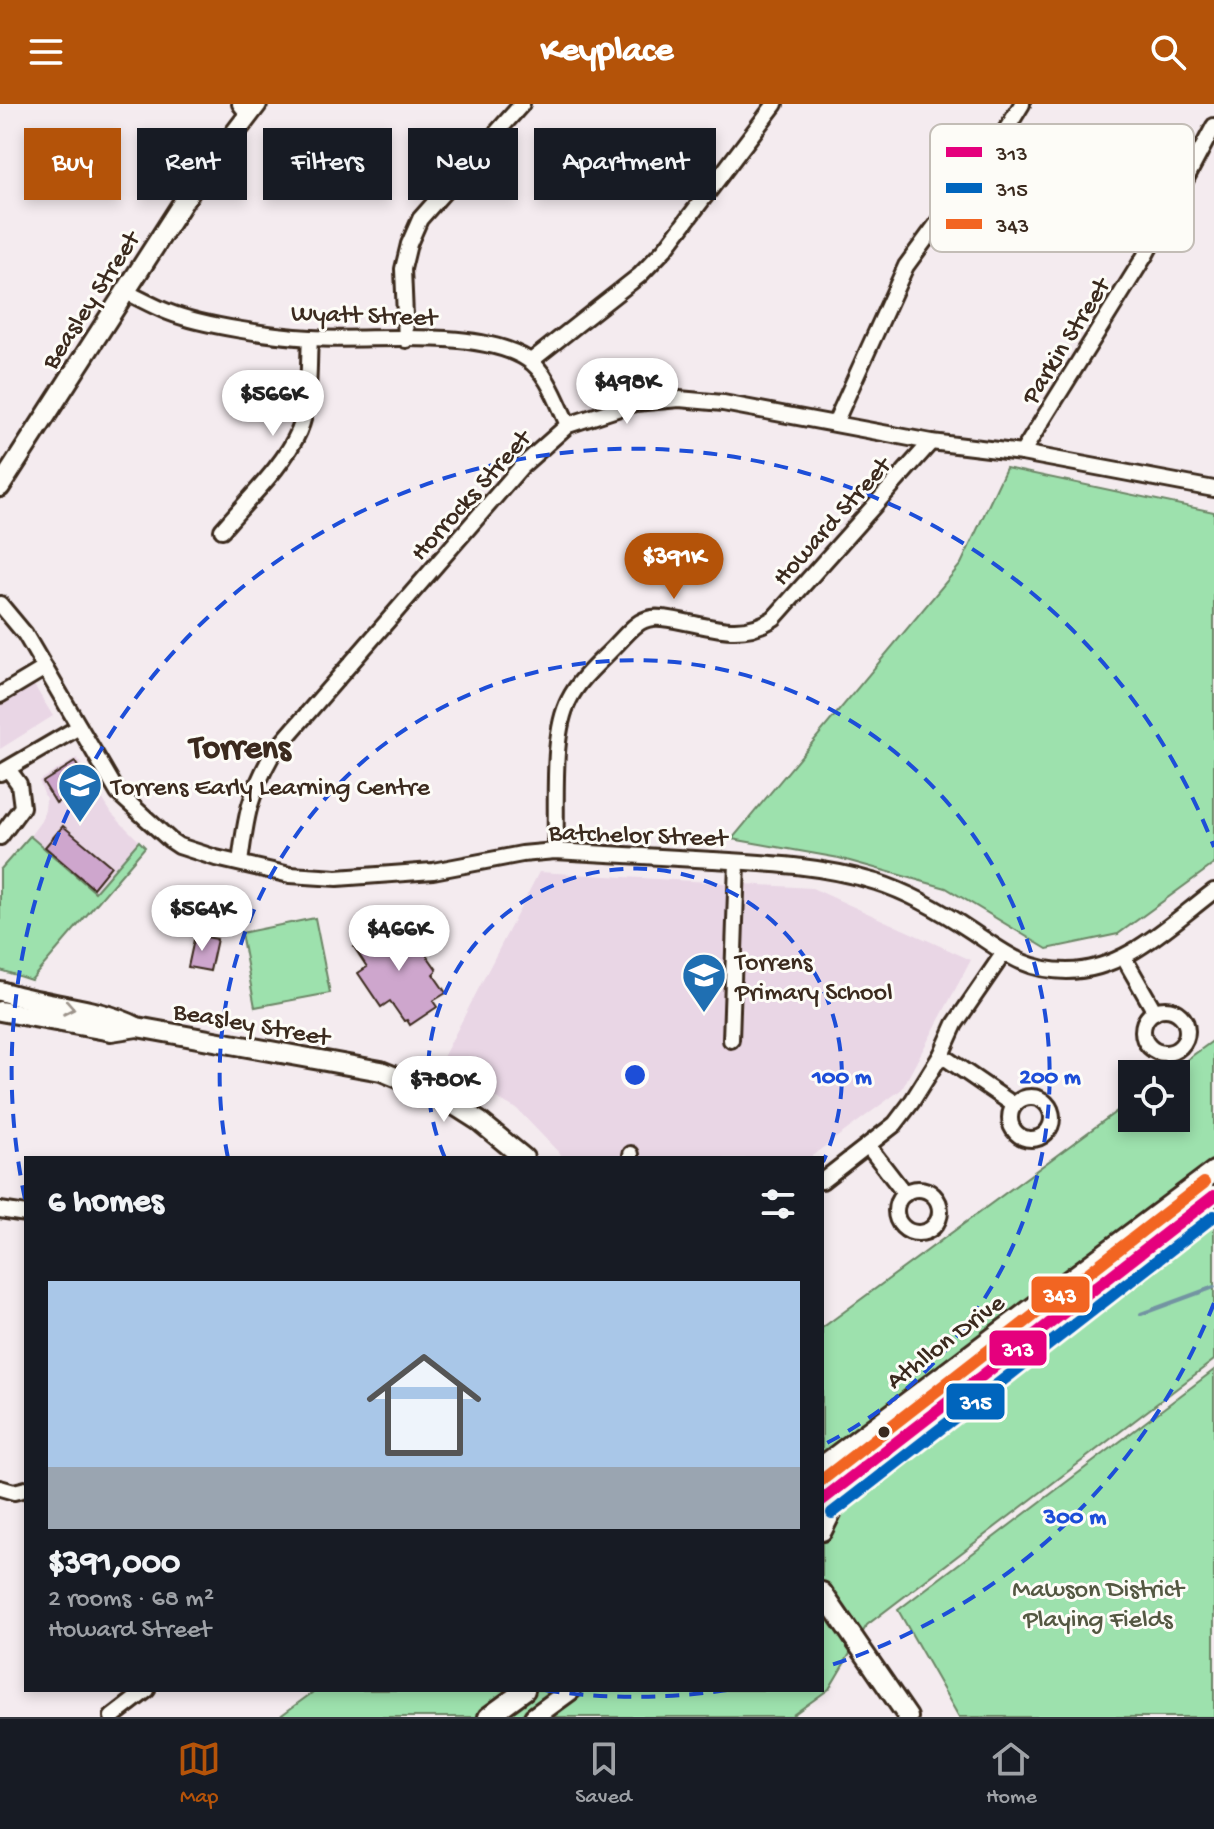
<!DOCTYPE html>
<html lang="en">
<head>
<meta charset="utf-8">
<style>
	body { margin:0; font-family:"Gochi Hand",sans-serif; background:#20242c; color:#f1f3f6; height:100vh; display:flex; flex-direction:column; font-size:30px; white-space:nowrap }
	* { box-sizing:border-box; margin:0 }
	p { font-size:26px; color:#9ea1a6 }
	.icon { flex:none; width:44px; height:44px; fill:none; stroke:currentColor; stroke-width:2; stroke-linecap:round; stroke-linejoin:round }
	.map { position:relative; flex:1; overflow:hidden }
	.panel { position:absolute; left:24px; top:1052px; width:800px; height:536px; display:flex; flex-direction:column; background:#171b24; border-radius:0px; box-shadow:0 4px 12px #0003 }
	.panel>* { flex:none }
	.banner { position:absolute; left:24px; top:24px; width:800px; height:72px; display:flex; gap:16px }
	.buttons { position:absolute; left:1118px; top:956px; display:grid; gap:16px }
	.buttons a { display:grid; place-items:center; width:72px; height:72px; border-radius:0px; background:#171b24; box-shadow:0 4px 12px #0003; font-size:40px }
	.price { position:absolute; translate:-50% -68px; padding:0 18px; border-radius:28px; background:#fff; color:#222; font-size:26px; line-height:52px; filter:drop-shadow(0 2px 4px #0008) }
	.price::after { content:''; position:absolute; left:50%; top:48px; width:24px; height:18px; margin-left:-12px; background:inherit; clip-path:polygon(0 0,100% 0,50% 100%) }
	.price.current { background:#b45309; color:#fff }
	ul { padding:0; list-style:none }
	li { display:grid; align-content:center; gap:16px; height:424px; padding:0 24px }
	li+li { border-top:2px solid #363941 }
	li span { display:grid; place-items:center; height:248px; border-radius:0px; color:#555 }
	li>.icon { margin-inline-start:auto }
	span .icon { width:144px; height:144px; fill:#fffc; stroke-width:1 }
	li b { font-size:34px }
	h2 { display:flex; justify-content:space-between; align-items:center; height:96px; padding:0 24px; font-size:34px }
	.chip { padding:0 28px; border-radius:0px; background:#171b24; box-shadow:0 4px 12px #0003; font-size:28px; line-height:72px }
	.chip.current { background:#b45309; color:#fff }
	header { display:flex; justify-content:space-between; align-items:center; height:104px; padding:0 24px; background:#b45309; color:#fff; font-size:36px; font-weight:700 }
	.tabs { display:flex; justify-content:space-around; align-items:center; height:112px; border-top:2px solid #363941; background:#171b24; font-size:22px; color:#9ea1a6 }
	.tabs a { display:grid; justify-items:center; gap:4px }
	.tabs .current { color:#b45309 }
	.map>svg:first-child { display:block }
	.built { fill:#e9d6e5 }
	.green { fill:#9de1ad; stroke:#6c8666; stroke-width:2 }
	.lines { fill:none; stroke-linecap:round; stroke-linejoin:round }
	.stream { stroke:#7394a2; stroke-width:4 }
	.building { fill:#cea6cd; stroke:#3b2a1e; stroke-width:2 }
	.minor-casing { stroke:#3b2a1e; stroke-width:20 }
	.major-casing { stroke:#3b2a1e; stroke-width:24 }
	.minor { stroke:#fdfcf7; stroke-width:14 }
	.major { stroke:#fdfcf7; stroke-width:18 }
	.bus-1-casing { stroke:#fdfcf7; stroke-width:18 }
	.bus-2-casing { stroke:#fdfcf7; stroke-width:18 }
	.bus-3-casing { stroke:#fdfcf7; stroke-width:18 }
	.bus-1 { stroke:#e5007d; stroke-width:12 }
	.bus-2 { stroke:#0065bd; stroke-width:12 }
	.bus-3 { stroke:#f26522; stroke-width:12 }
	.oneway { stroke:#9c938a }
	.ring { fill:none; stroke:#1d4ed8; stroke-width:4; stroke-dasharray:14 10 }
	.bus-dot { fill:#3b2a1e; stroke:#fdfcf7; stroke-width:3 }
	.labels { text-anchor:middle; stroke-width:6; stroke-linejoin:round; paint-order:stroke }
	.street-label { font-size:26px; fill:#3b2a1e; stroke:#fdfcf7 }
	.poi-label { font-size:26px; fill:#3b2a1e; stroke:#fdfcf7; text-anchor:start }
	.park-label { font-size:26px; fill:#545842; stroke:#fdfcf7 }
	.district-label { font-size:34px; font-weight:bold; fill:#3b2a1e; stroke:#fdfcf7 }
	.key { fill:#fdfcf7; stroke:#c3bdb6; stroke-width:2 }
	.key-label { font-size:22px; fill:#3b2a1e }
	.centre { fill:#1d4ed8; stroke:#fdfcf7; stroke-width:4 }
	.ring-label { font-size:24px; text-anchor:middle; font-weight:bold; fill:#1d4ed8; stroke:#fdfcf7; stroke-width:6; stroke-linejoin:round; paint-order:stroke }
	.line-badge { stroke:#fdfcf7; stroke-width:3 }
	.badge-label { font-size:22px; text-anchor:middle; font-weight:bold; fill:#fff }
</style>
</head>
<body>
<header><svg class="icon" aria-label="menu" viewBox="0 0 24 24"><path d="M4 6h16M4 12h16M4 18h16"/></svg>Keyplace<svg class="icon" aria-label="search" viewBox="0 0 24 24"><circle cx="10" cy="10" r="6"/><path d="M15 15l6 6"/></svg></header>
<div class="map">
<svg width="1214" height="1613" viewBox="0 0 1214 1613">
	<rect width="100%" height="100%" fill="#f4ebef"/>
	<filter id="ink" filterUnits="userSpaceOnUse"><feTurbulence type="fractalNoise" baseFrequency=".0125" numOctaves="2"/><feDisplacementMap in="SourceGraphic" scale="16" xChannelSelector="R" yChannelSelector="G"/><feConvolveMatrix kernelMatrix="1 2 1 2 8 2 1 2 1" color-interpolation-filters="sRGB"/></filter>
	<g filter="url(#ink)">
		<!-- built -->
		<g class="built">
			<polygon points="31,576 53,612 0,645 0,595"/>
			<polygon points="77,654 112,710 139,737 95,788 30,732 41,717 45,706 46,695 39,677"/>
			<polygon points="539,768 812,784 971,856 902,985 809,1054 564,1054 517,1005 438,963"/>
		</g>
		<!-- green -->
		<g class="green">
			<polygon points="1006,364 1214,408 1214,760 1118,830 1047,845 946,784 839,754 732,735 961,460"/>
			<polygon points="30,732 95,788 139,737 145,743 31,876 0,866 0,766"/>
			<polygon points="315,814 330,889 255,903 241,829"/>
			<polygon points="1214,936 1214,1256 867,1521 829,1585 790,1613 279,1613 316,1586 822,1586 822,1224 1132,996 1132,1014 1176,1014 1176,970 1167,970"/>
			<polygon points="1214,1266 1214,1613 959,1613 898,1506"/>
		</g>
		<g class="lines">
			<!-- stream -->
			<polyline class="stream" points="1141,1210 1214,1183"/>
		</g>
		<!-- building -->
		<g class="building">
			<polygon points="75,658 88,679 56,699 43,678"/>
			<polygon points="63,722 111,762 93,784 45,743"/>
			<polygon points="396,815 409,836 414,833 437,866 433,870 446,889 433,897 437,903 410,921 407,916 404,917 390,897 381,903 358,869 367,863 354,843"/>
			<polygon points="195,831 217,835 210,867 188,863"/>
		</g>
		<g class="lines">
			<!-- minor casing -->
			<g class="minor-casing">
				<g id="minor">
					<polyline points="240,0 248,10"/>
					<path d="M124,187c15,7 29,15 44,21 35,14 106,24 143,26 61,4 165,-11 216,21 20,12 31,45 41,66"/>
					<polyline points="406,236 403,165 409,140 420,115 522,0"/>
					<polyline points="531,257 640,171 665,145 775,0"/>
					<polyline points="835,319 906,162 1008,23 1022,0"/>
					<polyline points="1022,349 1146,150 1214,22"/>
					<path d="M222,426c24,-29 62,-64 77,-99 12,-28 9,-63 11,-93"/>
					<path d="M0,500l25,30 93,159 52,47 9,6 37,12 74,17 47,3 96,-7 89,-17 33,-3c53,3 106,6 158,9 55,3 111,6 163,22 35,11 67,30 97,50 32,21 53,39 94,39 58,0 103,-47 147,-80"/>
					<polyline points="0,591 45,564"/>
					<polyline points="0,669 79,623"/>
					<polyline points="0,733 22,703 19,680 8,665"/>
					<path d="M555,747c3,-42 -5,-115 14,-151 10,-21 32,-39 48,-56 14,-14 23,-29 45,-26 40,4 75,25 112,0l157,-176"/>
					<path d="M240,759c6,-48 9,-67 33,-110l249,-287 46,-41 67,-22 44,-4 44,4 208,39 91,11 192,36"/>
					<polyline points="1124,854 1155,908"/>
					<circle cx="1165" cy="927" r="22"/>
					<polyline points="731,936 737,758"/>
					<polyline points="941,951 1014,1001"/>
					<circle cx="1031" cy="1014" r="21"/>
					<polyline points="868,1042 905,1090"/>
					<polyline points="631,1050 631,1054"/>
					<polyline points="822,1077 895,1020 911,999 941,951 955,920 1003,850"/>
					<circle cx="918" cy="1107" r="22"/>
					<polyline points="0,1106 26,1110"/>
					<polyline points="0,1384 14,1388 26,1385"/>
					<polyline points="112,1613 147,1586"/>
				</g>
			</g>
			<!-- major casing -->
			<g class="major-casing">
				<g id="major">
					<polyline points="0,383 187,92 257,0"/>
					<path d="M0,887c45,15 95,15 137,36l244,44 54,22 44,28 45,37"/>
					<polyline points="0,907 111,927 137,923"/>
					<polyline points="822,1362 1214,1067"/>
					<path d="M822,1396c131,-101 259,-206 392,-304"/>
					<polyline points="822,1427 836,1399 849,1384"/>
					<polyline points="822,1488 908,1613"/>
					<polyline points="488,1613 525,1586"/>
					<polyline points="534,1613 571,1586"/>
				</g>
			</g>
			<!-- minor -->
			<use href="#minor" class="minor"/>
			<!-- major -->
			<use href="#major" class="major"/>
			<!-- bus-1 casing -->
			<g class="bus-1-casing">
				<polyline id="bus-1" points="822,1396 1214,1092"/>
			</g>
			<!-- bus-2 casing -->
			<g class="bus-2-casing">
				<polyline id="bus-2" points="832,1409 1214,1112"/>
			</g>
			<!-- bus-3 casing -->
			<g class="bus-3-casing">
				<polyline id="bus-3" points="822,1376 1204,1079"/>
			</g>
			<!-- bus-1 -->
			<use href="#bus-1" class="bus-1"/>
			<!-- bus-2 -->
			<use href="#bus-2" class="bus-2"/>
			<!-- bus-3 -->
			<use href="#bus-3" class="bus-3"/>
		</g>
		<!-- one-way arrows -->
		<defs><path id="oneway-chevron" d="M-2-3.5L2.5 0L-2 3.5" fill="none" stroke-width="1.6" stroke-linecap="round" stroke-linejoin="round" transform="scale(2)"/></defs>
		<use class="oneway" href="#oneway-chevron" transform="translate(69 904) rotate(11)"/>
	</g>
	<!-- distance rings -->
	<g class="ring">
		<path d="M445 1054A207 207 0 1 1 823 1058"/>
		<path d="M228 1054A415 415 0 1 1 823 1341"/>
		<path d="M1214 1199A622 622 0 0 1 822 1564M727 1586A622 622 0 0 1 543 1586M25 1095A622 622 0 0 1 1214 743"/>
	</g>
	<!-- icons -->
	<defs>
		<g id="school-pin" transform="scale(2.3)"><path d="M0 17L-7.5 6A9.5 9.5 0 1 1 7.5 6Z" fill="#1f6fb2" stroke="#fdfcf7"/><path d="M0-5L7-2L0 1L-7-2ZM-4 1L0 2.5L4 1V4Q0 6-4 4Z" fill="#fff"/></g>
	</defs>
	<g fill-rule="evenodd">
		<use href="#school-pin" x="80" y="681"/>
		<use href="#school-pin" x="704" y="871"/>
	</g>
	<!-- markers -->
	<circle class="bus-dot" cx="884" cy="1328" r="7"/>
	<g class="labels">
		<!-- street labels -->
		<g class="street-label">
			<text transform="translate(89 195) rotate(-57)" y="9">Beasley Street</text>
			<text transform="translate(364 209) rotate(2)" y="9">Wyatt Street</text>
			<text transform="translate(1064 236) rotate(-58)" y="9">Parkin Street</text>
			<text transform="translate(469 390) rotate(-48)" y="9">Horrocks Street</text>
			<text transform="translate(830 416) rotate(-48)" y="9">Howard Street</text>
			<text transform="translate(638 729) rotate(2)" y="9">Batchelor Street</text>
			<text transform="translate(252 918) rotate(10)" y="9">Beasley Street</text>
			<text transform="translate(944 1236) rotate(-37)" y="9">Athllon Drive</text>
		</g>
		<!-- poi labels -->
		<g class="poi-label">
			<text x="111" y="690">Torrens Early Learning Centre</text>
			<text x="735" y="865">Torrens<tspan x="735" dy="30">Primary School</tspan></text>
		</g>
		<!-- park labels -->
		<g class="park-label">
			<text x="1098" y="1492">Mawson District<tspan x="1098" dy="30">Playing Fields</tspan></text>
		</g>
		<!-- district labels -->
		<g class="district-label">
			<text x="240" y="653">Torrens</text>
		</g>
	</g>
	<!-- legend -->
	<rect x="930" y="20" width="264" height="128" rx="12" class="key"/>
	<rect x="946" y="43" width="36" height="10" fill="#e5007d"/>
	<rect x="946" y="79" width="36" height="10" fill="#0065bd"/>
	<rect x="946" y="115" width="36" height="10" fill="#f26522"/>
	<g class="key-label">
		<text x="996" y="56">313</text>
		<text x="996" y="92">315</text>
		<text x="996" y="128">343</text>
	</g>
	<circle cx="635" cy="971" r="12" class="centre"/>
	<g class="ring-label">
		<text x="842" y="979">100 m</text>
		<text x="1050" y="979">200 m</text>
		<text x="1075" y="1419">300 m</text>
	</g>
	<g class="line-badge">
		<rect x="1030" y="1171" width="61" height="39" rx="8" fill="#f26522"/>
		<rect x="988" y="1225" width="60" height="38" rx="8" fill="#e5007d"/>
		<rect x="945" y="1278" width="61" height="39" rx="8" fill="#0065bd"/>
	</g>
	<g class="badge-label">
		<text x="1060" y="1198">343</text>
		<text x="1018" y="1252">313</text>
		<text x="976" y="1305">315</text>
	</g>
</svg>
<div class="buttons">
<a><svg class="icon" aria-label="locate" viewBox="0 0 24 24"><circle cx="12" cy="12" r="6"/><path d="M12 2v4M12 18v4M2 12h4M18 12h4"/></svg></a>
</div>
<b class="price" style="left:627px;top:322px">$498K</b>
<b class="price" style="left:273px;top:334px">$566K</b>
<b class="price current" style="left:674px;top:497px">$391K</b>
<b class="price" style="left:202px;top:849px">$564K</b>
<b class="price" style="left:399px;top:869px">$466K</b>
<b class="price" style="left:444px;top:1020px">$780K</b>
<div class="banner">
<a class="chip current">Buy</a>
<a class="chip">Rent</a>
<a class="chip">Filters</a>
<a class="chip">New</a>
<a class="chip">Apartment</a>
</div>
<section class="panel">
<h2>6 homes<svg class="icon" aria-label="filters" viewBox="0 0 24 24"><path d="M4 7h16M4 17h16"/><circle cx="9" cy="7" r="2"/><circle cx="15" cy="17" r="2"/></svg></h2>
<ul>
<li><span style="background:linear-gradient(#a9c7e8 75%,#9aa5b1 0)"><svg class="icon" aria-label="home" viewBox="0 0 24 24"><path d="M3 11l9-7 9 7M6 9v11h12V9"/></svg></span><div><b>$391,000</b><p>2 rooms · 68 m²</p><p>Howard Street</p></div></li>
</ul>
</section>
</div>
<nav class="tabs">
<a class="current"><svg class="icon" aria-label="map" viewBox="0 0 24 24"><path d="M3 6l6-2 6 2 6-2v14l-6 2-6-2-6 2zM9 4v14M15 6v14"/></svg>Map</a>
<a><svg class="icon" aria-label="saved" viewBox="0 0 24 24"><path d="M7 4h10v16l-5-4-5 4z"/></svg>Saved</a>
<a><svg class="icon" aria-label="home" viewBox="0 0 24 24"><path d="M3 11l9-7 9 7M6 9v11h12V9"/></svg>Home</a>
</nav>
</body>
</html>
